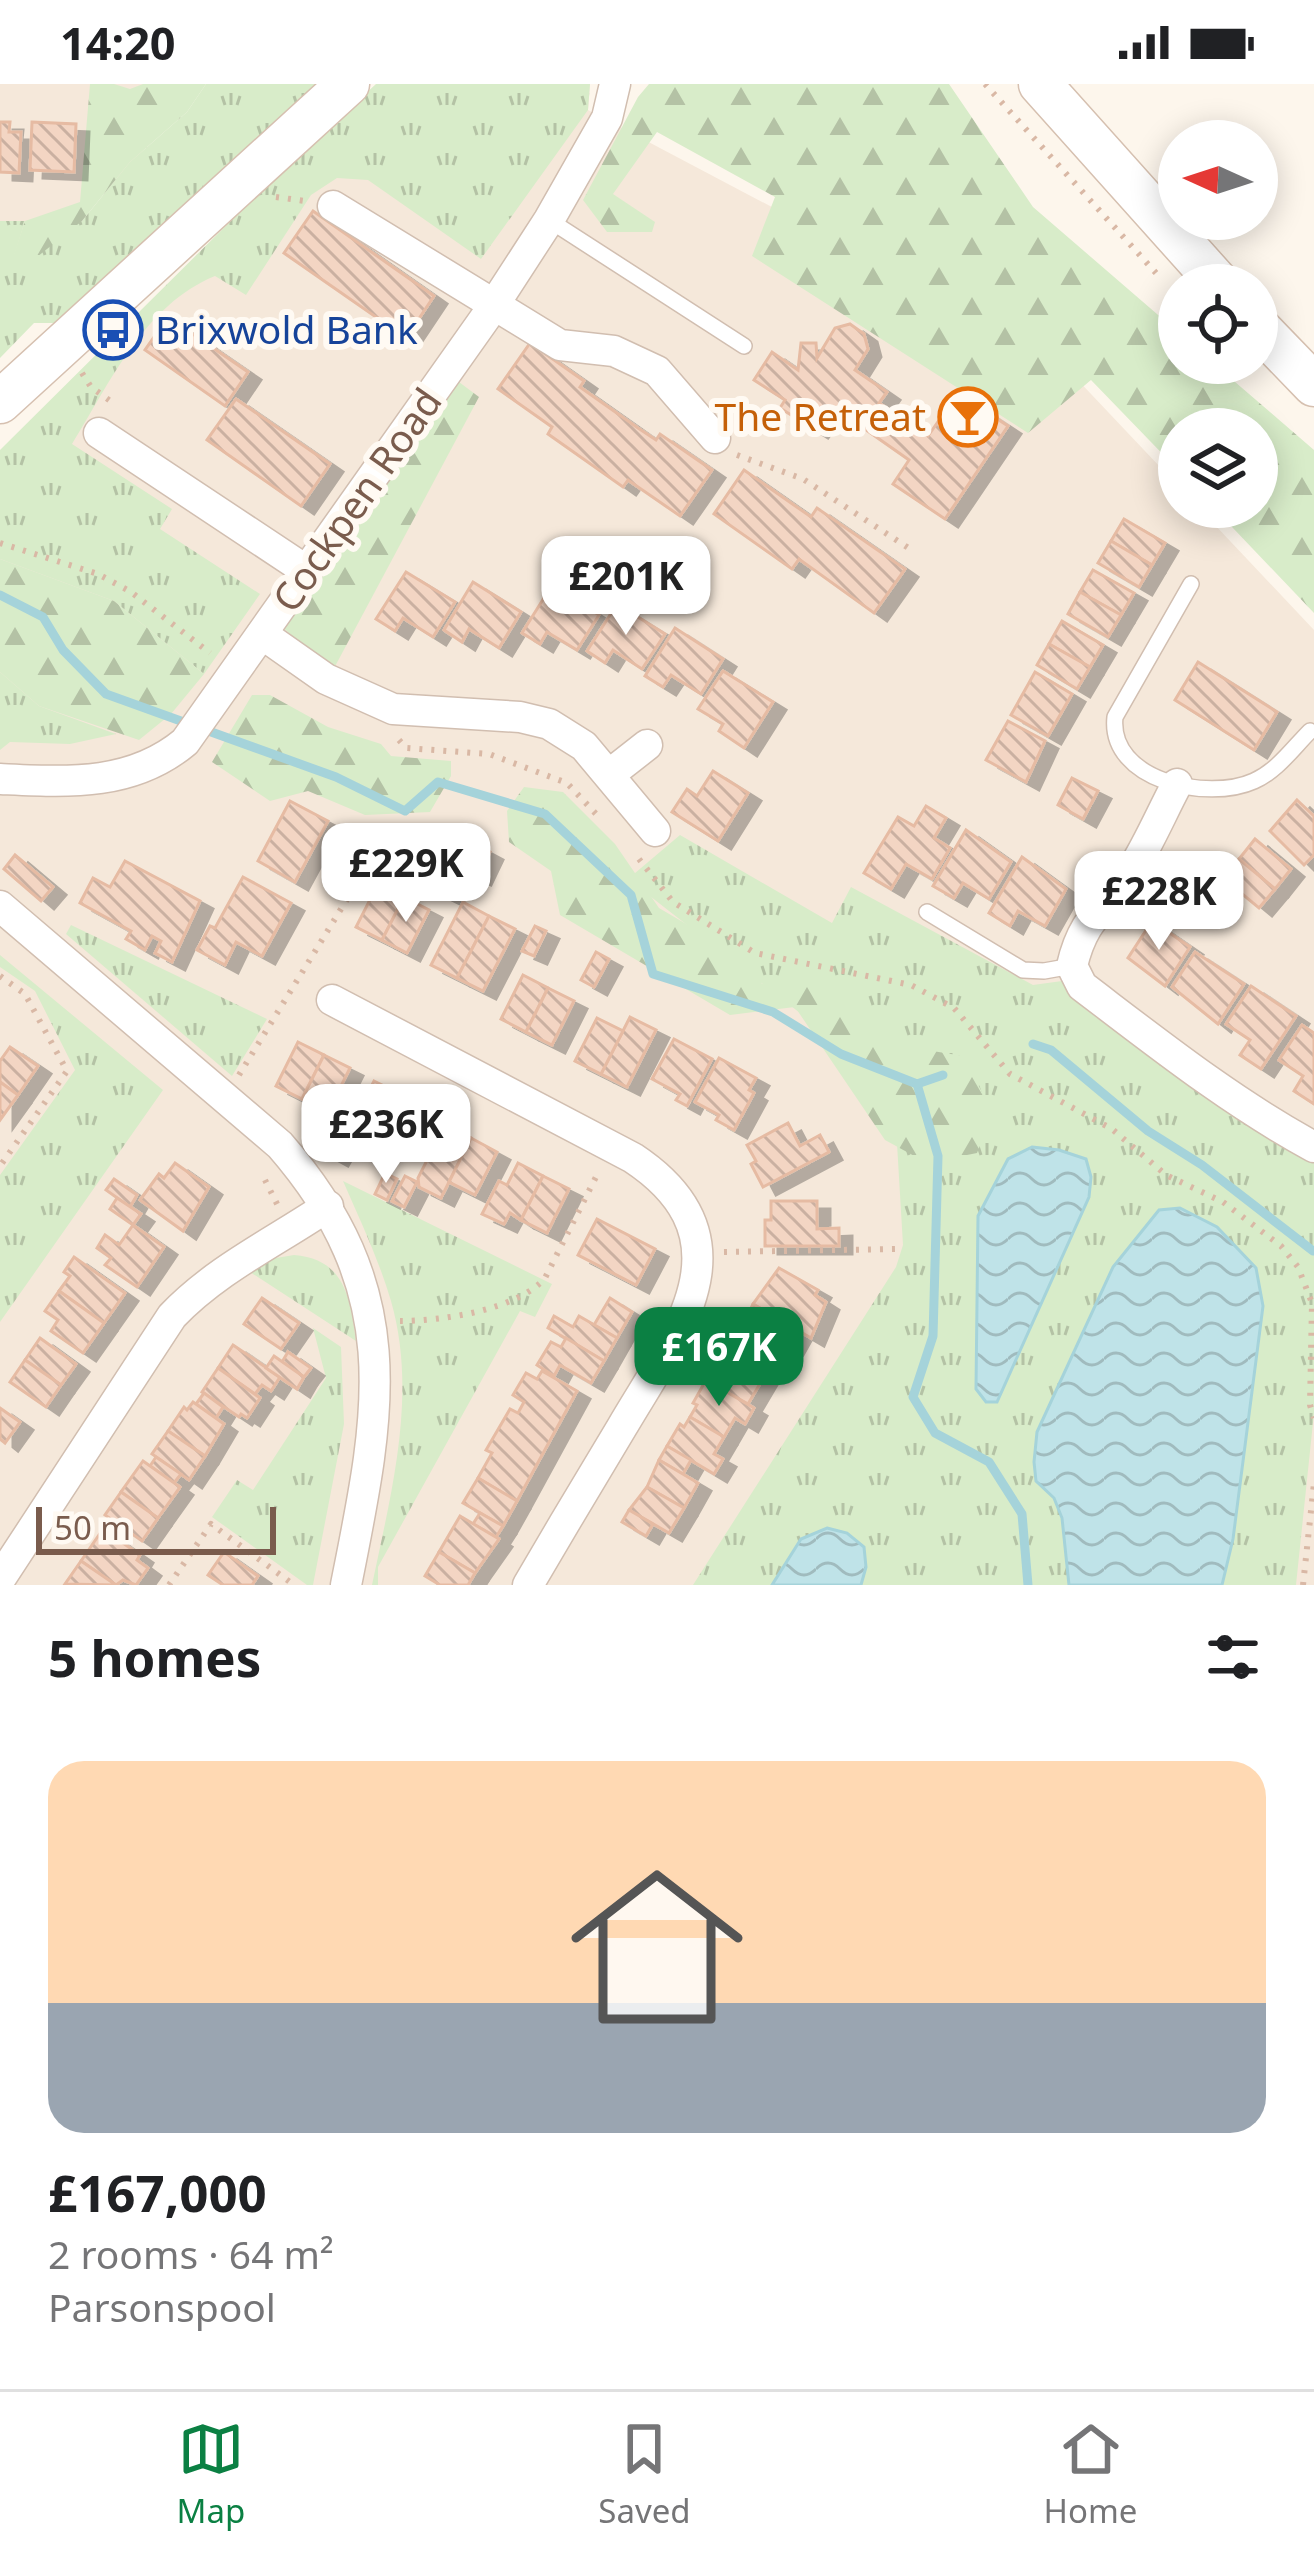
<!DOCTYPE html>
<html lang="en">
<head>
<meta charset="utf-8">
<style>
	body { margin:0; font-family:"Noto Sans",sans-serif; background:#f6f6f6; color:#202124; height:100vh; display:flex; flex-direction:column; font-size:45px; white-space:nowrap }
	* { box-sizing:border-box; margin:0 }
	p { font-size:39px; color:#757577 }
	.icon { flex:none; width:66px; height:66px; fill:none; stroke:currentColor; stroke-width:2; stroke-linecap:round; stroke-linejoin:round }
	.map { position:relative; height:1501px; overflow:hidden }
	.panel { display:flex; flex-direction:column; background:#fff; flex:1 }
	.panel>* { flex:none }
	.needle { width:78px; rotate:273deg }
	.tools { position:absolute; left:1158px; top:36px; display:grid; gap:24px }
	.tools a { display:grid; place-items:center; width:120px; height:120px; border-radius:50%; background:#fff; box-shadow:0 6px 30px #0003; font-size:60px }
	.scale { position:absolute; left:36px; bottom:30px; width:240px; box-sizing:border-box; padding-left:12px; border:6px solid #7a5c4d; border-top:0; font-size:33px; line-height:42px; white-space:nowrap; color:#7a5c4d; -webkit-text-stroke:9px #fffaf3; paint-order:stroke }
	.price { position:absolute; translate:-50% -102px; padding:0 27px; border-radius:24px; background:#fff; color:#222; font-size:39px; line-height:78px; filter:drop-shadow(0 3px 6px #0008) }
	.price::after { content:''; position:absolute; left:50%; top:72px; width:36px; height:27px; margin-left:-18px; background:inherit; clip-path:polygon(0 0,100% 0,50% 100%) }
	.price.active { background:#0b8043; color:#fff }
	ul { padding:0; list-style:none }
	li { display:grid; align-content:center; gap:24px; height:636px; padding:0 48px }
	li+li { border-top:3px solid #e0e0e0 }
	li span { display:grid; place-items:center; height:372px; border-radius:36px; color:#555 }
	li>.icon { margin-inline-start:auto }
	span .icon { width:216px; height:216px; fill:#fffc; stroke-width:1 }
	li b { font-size:51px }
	h2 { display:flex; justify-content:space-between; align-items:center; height:144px; padding:0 48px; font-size:51px }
	.status { display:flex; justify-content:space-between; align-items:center; height:84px; padding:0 60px; background:#fff; direction:ltr }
	.status svg { height:33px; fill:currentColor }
	.dock { display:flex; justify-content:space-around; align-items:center; height:168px; border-top:3px solid #e0e0e0; background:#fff; font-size:33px; color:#757577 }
	.dock a { display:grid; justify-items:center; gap:6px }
	.dock .active { color:#0b8043 }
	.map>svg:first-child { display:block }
	.residential { fill:#f5e8da }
	.grass { fill:url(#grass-tufts) }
	.forest { fill:url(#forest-firs) }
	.water { fill:url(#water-waves); stroke:#a5d3da; stroke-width:3 }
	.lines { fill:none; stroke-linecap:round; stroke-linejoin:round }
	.stream { stroke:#a5d3da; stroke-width:9 }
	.building { fill:url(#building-back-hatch); stroke:#e6bba3; stroke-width:3; filter:url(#shadow) }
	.service-casing { stroke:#d1beb0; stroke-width:18 }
	.minor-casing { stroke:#d1beb0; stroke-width:33 }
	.secondary-casing { stroke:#d6c0b0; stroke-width:45 }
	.path { stroke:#d9b8a5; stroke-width:6; stroke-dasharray:3 9; stroke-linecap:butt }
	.service { stroke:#fff; stroke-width:15 }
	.minor { stroke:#fff; stroke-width:30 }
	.secondary { stroke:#fff; stroke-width:42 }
	.labels { text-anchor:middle; stroke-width:12; stroke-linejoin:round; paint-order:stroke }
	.transit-label { font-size:39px; fill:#164399; stroke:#fffaf3; text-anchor:start }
	.food-label { font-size:39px; fill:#c56008; stroke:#fffaf3; text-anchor:end }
	.street-label { font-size:39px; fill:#7a5c4d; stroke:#fffaf3 }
</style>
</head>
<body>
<div class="status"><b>14:20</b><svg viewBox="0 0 49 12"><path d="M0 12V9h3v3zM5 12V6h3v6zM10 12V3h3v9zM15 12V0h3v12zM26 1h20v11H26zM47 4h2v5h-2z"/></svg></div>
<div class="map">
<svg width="1314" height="1501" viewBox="0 0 1314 1501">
	<defs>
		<pattern id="grass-tufts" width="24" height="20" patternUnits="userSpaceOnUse" patternTransform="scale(3)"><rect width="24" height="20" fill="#d8ecc9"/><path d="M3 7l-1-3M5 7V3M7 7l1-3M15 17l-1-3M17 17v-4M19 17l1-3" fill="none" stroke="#b4c2a5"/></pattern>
		<pattern id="forest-firs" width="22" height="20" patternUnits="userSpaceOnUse" patternTransform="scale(3)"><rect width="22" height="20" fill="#d8ecc9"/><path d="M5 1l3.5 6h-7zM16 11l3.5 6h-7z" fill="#b4c2a5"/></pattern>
		<pattern id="water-waves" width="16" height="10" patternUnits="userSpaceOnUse" patternTransform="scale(3)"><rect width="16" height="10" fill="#bfe3e8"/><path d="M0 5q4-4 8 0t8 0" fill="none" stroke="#a0bbbe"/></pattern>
		<pattern id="building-back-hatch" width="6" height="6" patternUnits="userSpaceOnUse" patternTransform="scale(3)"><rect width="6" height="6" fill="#f3d5c3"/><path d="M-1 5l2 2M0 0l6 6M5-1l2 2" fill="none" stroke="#cab0a1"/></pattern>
		<filter id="shadow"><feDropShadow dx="13" dy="8" stdDeviation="0" flood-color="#0004"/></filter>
	</defs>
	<rect width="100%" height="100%" fill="#fdf6ec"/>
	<!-- residential -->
	<g class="residential">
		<polygon points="0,0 205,0 0,221"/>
		<polygon points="382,0 590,0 588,26 1056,273 1179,403 1179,423 1198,423 1314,546 1314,1501 0,1501 0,368"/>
	</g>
	<!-- grass -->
	<g class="grass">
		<polygon points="206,0 324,0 55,239 34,239 0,274 0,137 25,137 14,172 82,137 130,78 187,28"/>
		<path d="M376,0h214l-2,26 -107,149 -113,-79 -31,-2 -26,17 -65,100 -31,-19c-71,29 -105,107 -143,168l100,65 -12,20 100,65 -56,80 -90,-73 -114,-42v-109l273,-271z"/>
		<polygon points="0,588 39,622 116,650 70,660 10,658 0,666"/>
		<polygon points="680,751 832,839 851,803 1033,901 1062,897 1084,924 1188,1001 1314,1078 1314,1329 1296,1501 693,1501 896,1183 903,1161 896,1043 800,929 628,795"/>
		<polygon points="71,841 267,935 232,992 66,850"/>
		<polygon points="0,871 163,1006 0,1238 0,1091 75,986 35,907 0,883"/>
		<path d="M343,1097l209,103 -17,33 -15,-6 -142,256v18h-6c19,-92 46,-190 19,-284 -12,-41 -31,-81 -48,-120z"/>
		<path d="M294,1171c51,4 56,43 62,86l-106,-69 20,-13z"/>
		<polygon points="313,1244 341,1263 344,1340 313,1501 307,1501 212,1433 237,1396 253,1406 326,1294"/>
	</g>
	<!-- forest -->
	<g class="forest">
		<polygon points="90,0 114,0 130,5 143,0 206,0 187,28 130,78 82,137 27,181 13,173 25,137 80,118"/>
		<polygon points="649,0 949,0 1033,123 1179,249 1179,279 1213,279 1314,366 1314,529 1213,423 1257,423 1257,345 1179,345 1179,387 1091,296 1028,349 752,172 775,113 657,48 613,110 655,138 652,148 607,148 583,116 638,13"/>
		<polygon points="451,292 479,313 332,588 279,540"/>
		<polygon points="0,475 114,517 204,590 171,630 139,656 39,622 0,588"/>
		<polygon points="252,611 270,611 328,643 381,660 391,672 451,677 451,692 430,728 365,731 308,707 270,717 212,678"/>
		<polygon points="524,703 563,708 615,760 659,824 751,878 762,900 847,904 884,959 963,972 993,1029 977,1069 927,1079 885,1056 795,923 730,931 560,831 551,787 509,758 507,727"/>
	</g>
	<!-- water -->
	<g class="water">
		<polygon points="1032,1063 1059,1066 1086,1075 1091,1093 1089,1113 997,1318 986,1318 976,1305 978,1132 1008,1075"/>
		<polygon points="1180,1124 1217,1143 1256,1184 1263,1222 1233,1455 1222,1501 1069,1501 1062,1434 1054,1414 1036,1397 1034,1378 1037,1348 1113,1183 1159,1126"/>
		<polygon points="827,1444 847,1449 864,1463 866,1483 861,1501 772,1501 801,1455"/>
	</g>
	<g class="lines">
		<!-- stream -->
		<g class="stream">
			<polyline points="0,511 43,533 63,566 106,610 336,693 405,727 438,698 545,730 631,811 653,890 773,928 841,970 917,1000 938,1072 933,1252 913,1313 935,1349 989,1378 1022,1430 1028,1501"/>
			<polyline points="1033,960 1051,966 1148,1047 1202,1081 1313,1167"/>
			<polyline points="917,1000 943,991"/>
		</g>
	</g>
	<!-- building -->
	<g class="building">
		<polygon points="0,38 10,38 9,48 21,48 19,89 0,88"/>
		<polygon points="32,38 76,40 74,88 30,86"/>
		<polygon points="313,127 434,212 406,254 284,169"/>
		<polygon points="168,233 248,288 225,322 145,266"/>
		<polygon points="850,240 864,250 868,265 855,286 887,308 879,319 928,352 958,309 1008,342 945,435 893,400 909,376 832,322 815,346 780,324 785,316 754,296 772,268 798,286 801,259 816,259 817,274 835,244"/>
		<polygon points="530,259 584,297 580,303 638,344 656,356 660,350 712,386 680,432 628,396 623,403 548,350 552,343 498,305"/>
		<polygon points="236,315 330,380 301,422 207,356"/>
		<polygon points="744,386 811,433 817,424 905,485 874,529 799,475 792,485 714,430"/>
		<polygon points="1124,435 1165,459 1152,481 1111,457"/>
		<polygon points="1111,457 1152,481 1139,503 1098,479"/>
		<polygon points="1093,486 1134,509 1121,531 1080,508"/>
		<polygon points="406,488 455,518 433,553 403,534 395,547 376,535"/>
		<polygon points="473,498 521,528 499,564 469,545 462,558 444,546"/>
		<polygon points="552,501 599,531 577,566 547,548 540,560 522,549"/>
		<polygon points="1080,508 1121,531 1108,553 1068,530"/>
		<polygon points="617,520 665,550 642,585 613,566 605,579 587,567"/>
		<polygon points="1062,537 1103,561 1090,583 1049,560"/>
		<polygon points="675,544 723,575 701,610 671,591 663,603 645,592"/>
		<polygon points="1049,560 1090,583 1077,605 1037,581"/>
		<polygon points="1198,578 1277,628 1254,666 1175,616"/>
		<polygon points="723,587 773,618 744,664 719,647 723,640 698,625"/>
		<polygon points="1035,588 1072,610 1048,652 1011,631"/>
		<polygon points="1008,637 1045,657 1026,698 986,676"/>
		<polygon points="713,687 748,709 718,757 672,728 687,705 697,712"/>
		<polygon points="1072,694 1098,707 1083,735 1058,721"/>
		<polygon points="1297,716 1314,732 1314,771 1304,781 1270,747"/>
		<polygon points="290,717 328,737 295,798 258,777"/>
		<polygon points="926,722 946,734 934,754 950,764 932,795 906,780 891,805 864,789 898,733 914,742"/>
		<polygon points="399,742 412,750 389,789 376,782"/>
		<polygon points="966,746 1011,778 989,815 963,799 954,814 933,802"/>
		<polygon points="1255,755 1291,785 1275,805 1239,775"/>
		<polygon points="479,762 490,768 478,793 466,787"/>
		<polygon points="15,771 53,803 41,817 4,785"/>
		<polygon points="1022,773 1066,805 1045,842 1018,827 1010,842 989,829"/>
		<polygon points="1239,775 1275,805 1259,824 1223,794"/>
		<polygon points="125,777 200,817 172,878 155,869 161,857 152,852 145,866 126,855 131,847 80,819 93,794 110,803"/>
		<polygon points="450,782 462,788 449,813 437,807"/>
		<polygon points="243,793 291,819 262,872 236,858 225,881 197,866 210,842 215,844"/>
		<polygon points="378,800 404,813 382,856 356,843"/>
		<polygon points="404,813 429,826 407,869 382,856"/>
		<polygon points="463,818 489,832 457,894 431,881"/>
		<polygon points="489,832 515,845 483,907 457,894"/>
		<polygon points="1152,837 1190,863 1165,902 1128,874"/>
		<polygon points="535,842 546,847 534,872 522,867"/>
		<polygon points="596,868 609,875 594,903 581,896"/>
		<polygon points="1195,868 1244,900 1218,940 1172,903"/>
		<polygon points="523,891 548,904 526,948 501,935"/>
		<polygon points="1251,902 1296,932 1261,985 1240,971 1250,956 1226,940"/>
		<polygon points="548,904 574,917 552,961 526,948"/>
		<polygon points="630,933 656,946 627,1003 601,990"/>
		<polygon points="597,934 623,947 601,990 575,977"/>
		<polygon points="1302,941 1314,949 1314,1020 1294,1007 1303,992 1279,976"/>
		<polygon points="674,955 712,975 687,1022 676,1016 680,1010 652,995"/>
		<polygon points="298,958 324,971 302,1015 276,1002"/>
		<polygon points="10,963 38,982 18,1011 0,998 0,977"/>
		<polygon points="324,971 350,984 328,1028 302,1015"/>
		<polygon points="719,974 756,994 749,1006 754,1009 734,1046 716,1036 719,1031 695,1018"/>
		<polygon points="374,997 400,1010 378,1053 352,1040"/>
		<polygon points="0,998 18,1011 0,1036"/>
		<polygon points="400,1010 426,1023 404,1066 378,1053"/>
		<polygon points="322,1033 337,1041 322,1067 308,1060"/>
		<polygon points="788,1039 800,1062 820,1051 829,1068 763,1103 751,1080 756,1077 747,1061"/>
		<polygon points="337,1041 350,1048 335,1074 322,1067"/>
		<polygon points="445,1041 471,1054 441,1114 419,1103 418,1094"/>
		<polygon points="471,1054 497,1068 475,1111 449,1098"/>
		<polygon points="175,1079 209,1103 183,1147 140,1116 159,1090 164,1094"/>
		<polygon points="518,1079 543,1092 521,1136 510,1129 504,1140 482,1130 499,1097 507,1101"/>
		<polygon points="385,1089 397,1095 387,1116 375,1110"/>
		<polygon points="405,1092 417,1098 404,1123 392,1117"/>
		<polygon points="543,1092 569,1105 547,1149 521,1136"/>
		<polygon points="114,1095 137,1111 130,1123 106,1106"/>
		<polygon points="117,1114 141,1130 133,1141 110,1125"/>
		<polygon points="771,1117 817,1117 817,1145 839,1144 839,1162 765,1162 765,1136 771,1136"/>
		<polygon points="597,1135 655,1165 636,1201 578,1171"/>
		<polygon points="133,1141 164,1163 137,1203 105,1181 111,1174 97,1164 105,1151 119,1161"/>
		<polygon points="74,1173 125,1209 104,1239 59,1207 70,1192 64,1188"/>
		<polygon points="779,1184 818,1206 815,1211 826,1218 811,1254 753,1220"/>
		<polygon points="59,1207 104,1239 83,1269 51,1247 58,1236 45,1227"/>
		<polygon points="262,1214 299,1239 281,1265 244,1240"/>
		<polygon points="610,1214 632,1228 617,1254 594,1241"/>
		<polygon points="753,1220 799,1247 790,1263 783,1260 771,1281 734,1259"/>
		<polygon points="554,1232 573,1243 579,1232 617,1254 604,1277 548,1244"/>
		<polygon points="40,1254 76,1280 61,1301 25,1276"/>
		<polygon points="566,1254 604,1277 591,1299 560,1281 554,1292 537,1281 551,1258 561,1263"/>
		<polygon points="734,1259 771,1281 748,1320 706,1296 720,1272 725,1275"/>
		<polygon points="233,1261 280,1293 271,1307 262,1301 255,1310 218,1284"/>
		<polygon points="288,1268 311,1284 304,1293 282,1278"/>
		<polygon points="274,1272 304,1293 297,1305 266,1284"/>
		<polygon points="25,1276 61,1301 46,1323 10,1298"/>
		<polygon points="218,1284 260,1314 247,1334 241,1330 239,1333 202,1308"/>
		<polygon points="542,1287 577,1307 517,1417 478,1394 492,1369 486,1366 510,1325 518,1329 524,1318 513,1311 526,1289 537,1295"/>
		<polygon points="706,1296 754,1324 745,1340 735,1334 724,1353 690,1333 697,1321 693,1319"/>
		<polygon points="204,1309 223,1323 216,1334 196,1320"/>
		<polygon points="193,1318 224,1340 205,1372 168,1347 184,1323 187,1326"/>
		<polygon points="0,1324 20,1338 5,1359 0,1355"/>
		<polygon points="690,1333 724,1353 714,1370 723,1375 714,1390 667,1362 680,1340 684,1343"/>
		<polygon points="168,1347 205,1372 189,1396 152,1370"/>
		<polygon points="667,1362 691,1376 683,1390 659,1376"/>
		<polygon points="156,1373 181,1390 174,1399 150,1382"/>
		<polygon points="659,1376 698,1399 684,1424 647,1403"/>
		<polygon points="143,1377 180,1403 158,1434 121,1408"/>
		<polygon points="478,1394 517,1417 503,1442 463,1419"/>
		<polygon points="647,1403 684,1424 669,1449 629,1426"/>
		<polygon points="121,1408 158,1434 142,1457 105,1431"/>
		<polygon points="629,1426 653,1440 646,1452 622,1438"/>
		<polygon points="480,1429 503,1442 496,1453 473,1440"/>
		<polygon points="460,1432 499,1455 475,1489 439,1468"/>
		<polygon points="103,1445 140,1471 137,1476 148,1484 136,1501 123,1496 116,1501 81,1477"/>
		<polygon points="224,1468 258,1492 252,1501 223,1501 208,1491"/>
		<polygon points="439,1468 475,1489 468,1501 440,1501 425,1492"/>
		<polygon points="81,1477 116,1501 65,1500"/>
	</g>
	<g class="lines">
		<!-- service casing -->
		<g class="service-casing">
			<g id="service">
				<polyline points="549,136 744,262"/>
				<path d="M1191,500l-76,133c-7,64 93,85 139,64 23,-10 39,-33 56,-50"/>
				<polyline points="927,828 1023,886 1044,887 1072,882"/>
			</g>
		</g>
		<!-- minor casing -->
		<g class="minor-casing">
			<g id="minor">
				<polyline points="333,122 560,261 614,267 657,287 715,354"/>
				<polyline points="99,349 307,487"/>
				<polyline points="262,550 326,595 393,625 520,633 549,640 584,662 655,747"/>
				<polyline points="610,690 647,661"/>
				<path d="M0,695c66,3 131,8 185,-37l303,-428 61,-94 58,-102 8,-34"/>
				<path d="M1177,700c-15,28 -28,59 -45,86 -26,40 -48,44 -60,96l10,20c75,57 149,116 232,161"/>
				<path d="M0,822l280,239c127,146 101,265 66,440"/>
				<path d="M332,916l301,158c122,81 43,177 -11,269 -32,53 -63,105 -94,158"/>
				<path d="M0,1495l172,-263c45,-47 103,-74 156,-110"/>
			</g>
		</g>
		<!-- secondary casing -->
		<g class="secondary-casing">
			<g id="secondary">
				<polyline points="1040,0 1220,201"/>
				<polyline points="1257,242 1314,301"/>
				<polyline points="0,318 348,0"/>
			</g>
		</g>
		<!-- path -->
		<g class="path">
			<polyline points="985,0 1156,189"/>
			<polyline points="276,113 305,117"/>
			<polyline points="82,289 91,303 116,321"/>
			<polyline points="737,371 803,395 910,465"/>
			<polyline points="0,459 98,490 131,508 210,569"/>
			<polyline points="399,656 406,664 489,670 567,699 597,731"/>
			<polyline points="639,775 673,818 755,869 911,901 954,924 1010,990 1112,1045 1166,1091 1223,1118 1281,1162 1298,1183 1312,1219 1310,1321 1314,1334"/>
			<polyline points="0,892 25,910 67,987 0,1082"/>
			<polyline points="239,991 384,755"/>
			<polyline points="265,1096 278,1122"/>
			<polyline points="724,1168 896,1165"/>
			<path d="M400,1237c42,0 117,-11 145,-43l54,-107"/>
			<polyline points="169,1501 211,1440 294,1501"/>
			<polyline points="1303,1501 1314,1399"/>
		</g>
		<!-- service -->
		<use href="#service" class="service"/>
		<!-- minor -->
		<use href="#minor" class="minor"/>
		<!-- secondary -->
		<use href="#secondary" class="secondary"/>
	</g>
	<!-- icons -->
	<defs>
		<g id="bus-ring" transform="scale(3)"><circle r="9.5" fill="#fffaf3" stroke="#1a4fb4" stroke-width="1.5"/><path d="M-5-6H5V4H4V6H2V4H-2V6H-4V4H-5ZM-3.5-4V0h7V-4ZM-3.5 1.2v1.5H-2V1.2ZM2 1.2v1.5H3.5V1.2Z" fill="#1a4fb4"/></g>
		<g id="bar-ring" transform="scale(3)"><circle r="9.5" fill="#fffaf3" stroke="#e8710a" stroke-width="1.5"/><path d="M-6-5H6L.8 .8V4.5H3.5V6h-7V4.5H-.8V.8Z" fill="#e8710a"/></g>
	</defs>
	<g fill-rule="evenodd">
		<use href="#bus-ring" x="113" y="246"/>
		<use href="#bar-ring" x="968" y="333"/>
	</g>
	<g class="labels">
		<!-- transit labels -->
		<g class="transit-label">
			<text x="155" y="260">Brixwold Bank</text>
		</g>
		<!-- food labels -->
		<g class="food-label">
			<text x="926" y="347">The Retreat</text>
		</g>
		<!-- street labels -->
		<g class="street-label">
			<text transform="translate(357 416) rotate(-55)" y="14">Cockpen Road</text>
		</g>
	</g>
</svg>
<div class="tools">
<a><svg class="needle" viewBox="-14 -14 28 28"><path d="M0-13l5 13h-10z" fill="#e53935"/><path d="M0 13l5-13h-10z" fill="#757577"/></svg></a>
<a><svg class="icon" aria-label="locate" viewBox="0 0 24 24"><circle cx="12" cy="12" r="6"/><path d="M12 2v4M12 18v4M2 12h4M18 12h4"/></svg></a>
<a><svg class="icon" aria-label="layers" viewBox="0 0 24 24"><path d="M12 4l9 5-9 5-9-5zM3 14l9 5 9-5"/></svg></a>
</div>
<div class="scale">50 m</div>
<b class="price" style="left:626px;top:554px">£201K</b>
<b class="price" style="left:406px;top:841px">£229K</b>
<b class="price" style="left:1159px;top:869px">£228K</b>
<b class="price" style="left:386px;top:1102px">£236K</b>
<b class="price active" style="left:719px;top:1325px">£167K</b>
</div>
<section class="panel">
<h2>5 homes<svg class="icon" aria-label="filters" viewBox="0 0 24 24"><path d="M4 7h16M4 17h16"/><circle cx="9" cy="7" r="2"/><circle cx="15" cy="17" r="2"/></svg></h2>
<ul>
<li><span style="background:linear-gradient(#ffd9b3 65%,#9aa5b1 0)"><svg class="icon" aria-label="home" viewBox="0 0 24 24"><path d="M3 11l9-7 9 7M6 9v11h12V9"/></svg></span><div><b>£167,000</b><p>2 rooms · 64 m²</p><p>Parsonspool</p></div></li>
</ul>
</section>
<nav class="dock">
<a class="active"><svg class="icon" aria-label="map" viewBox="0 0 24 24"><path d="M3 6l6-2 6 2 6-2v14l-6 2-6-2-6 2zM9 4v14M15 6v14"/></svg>Map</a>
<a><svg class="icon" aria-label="saved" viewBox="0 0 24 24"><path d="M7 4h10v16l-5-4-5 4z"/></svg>Saved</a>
<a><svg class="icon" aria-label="home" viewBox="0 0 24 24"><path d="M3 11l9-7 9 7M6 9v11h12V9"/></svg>Home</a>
</nav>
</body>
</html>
